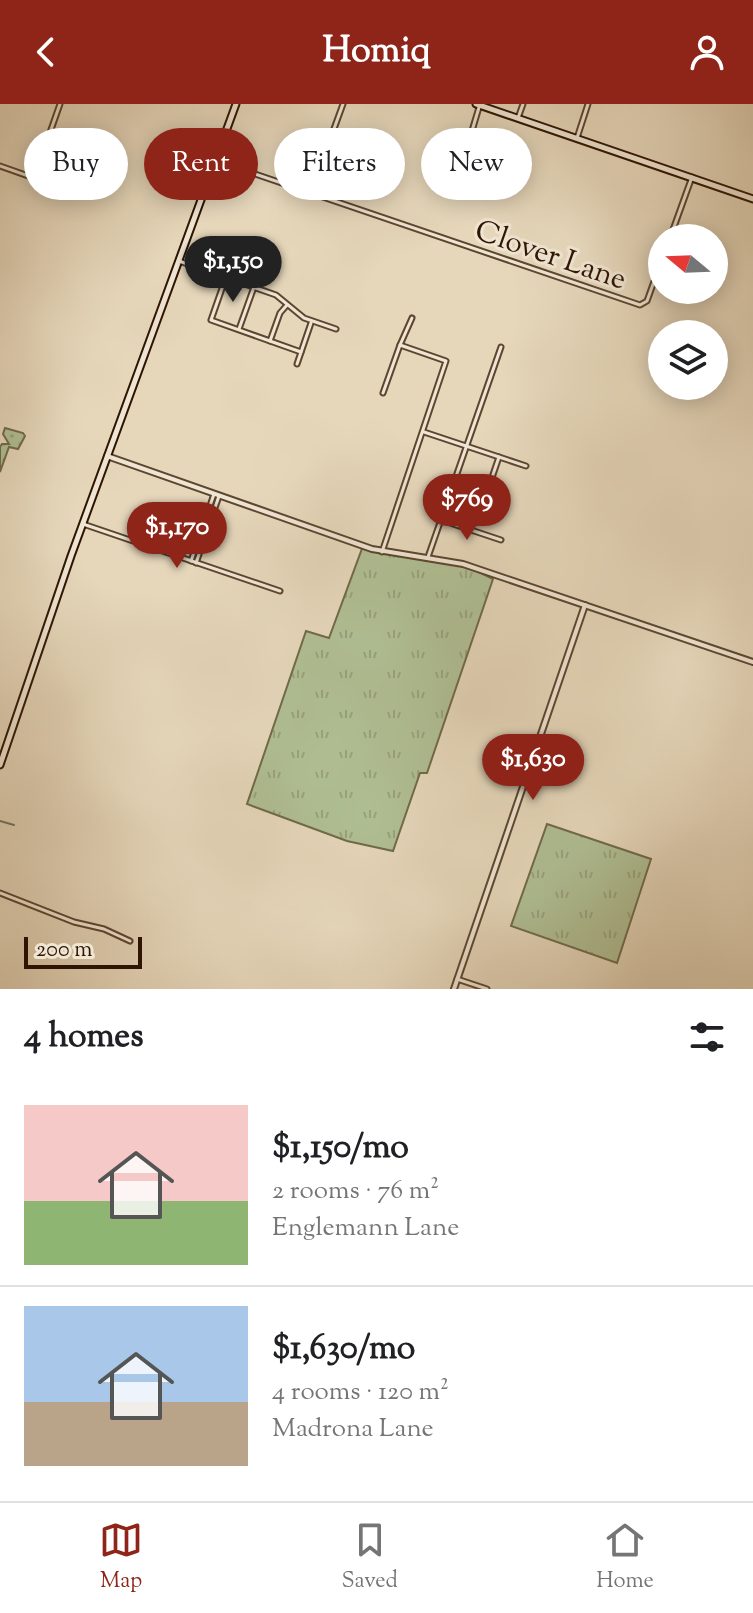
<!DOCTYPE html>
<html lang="en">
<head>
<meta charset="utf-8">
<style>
	body { margin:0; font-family:"Sorts Mill Goudy",serif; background:#f2f2f2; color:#202124; height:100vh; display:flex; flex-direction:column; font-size:30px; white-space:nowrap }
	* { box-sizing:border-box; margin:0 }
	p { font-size:26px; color:#757577 }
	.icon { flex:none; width:44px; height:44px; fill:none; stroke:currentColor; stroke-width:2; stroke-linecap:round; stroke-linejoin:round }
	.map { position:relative; height:885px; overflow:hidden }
	.side { display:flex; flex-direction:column; background:#fff; flex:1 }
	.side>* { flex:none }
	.guide { position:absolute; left:24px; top:24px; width:706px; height:72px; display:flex; gap:16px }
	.needle { width:52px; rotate:289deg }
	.controls { position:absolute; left:648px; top:120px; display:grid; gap:16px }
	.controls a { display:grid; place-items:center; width:80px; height:80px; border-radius:50%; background:#fff; box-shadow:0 4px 20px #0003; font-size:40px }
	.scale { position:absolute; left:24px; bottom:20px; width:118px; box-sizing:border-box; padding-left:8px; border:4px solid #2f1501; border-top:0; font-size:22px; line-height:28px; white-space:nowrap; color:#2f1501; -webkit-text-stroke:6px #efe5d3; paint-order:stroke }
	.price { position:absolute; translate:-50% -68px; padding:0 18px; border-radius:28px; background:#8f2418; color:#fff; font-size:26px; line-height:52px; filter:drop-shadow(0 2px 4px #0008) }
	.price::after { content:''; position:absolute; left:50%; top:48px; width:24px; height:18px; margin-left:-12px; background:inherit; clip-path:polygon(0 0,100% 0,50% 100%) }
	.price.current { background:#222; color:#fff }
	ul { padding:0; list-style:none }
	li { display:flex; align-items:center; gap:24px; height:200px; padding:0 24px }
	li+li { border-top:2px solid #e0e0e0 }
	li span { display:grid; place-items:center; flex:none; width:224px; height:160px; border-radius:0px; color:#555 }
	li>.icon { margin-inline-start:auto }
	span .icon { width:96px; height:96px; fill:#fffc; stroke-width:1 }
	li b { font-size:34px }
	h2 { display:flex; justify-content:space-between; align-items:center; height:96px; padding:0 24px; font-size:34px }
	.pill { padding:0 28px; border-radius:36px; background:#fff; box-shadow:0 4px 20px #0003; font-size:28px; line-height:72px }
	.pill.current { background:#8f2418; color:#fff }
	header { display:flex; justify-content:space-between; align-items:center; height:104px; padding:0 24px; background:#8f2418; color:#fff; font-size:36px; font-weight:800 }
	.menu { display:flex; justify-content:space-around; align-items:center; height:112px; border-top:2px solid #e0e0e0; background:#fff; font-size:22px; color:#757577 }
	.menu a { display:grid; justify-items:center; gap:4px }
	.menu .current { color:#8f2418 }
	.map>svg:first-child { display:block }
	.grass { fill:url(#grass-tufts); stroke:#706a4a; stroke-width:2 }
	.park { fill:url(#park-dots); stroke:#706a4a; stroke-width:2 }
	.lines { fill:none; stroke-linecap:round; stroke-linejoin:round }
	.stream { stroke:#6d776b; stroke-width:2 }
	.minor-casing { stroke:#5d4630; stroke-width:7 }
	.tertiary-casing { stroke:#5d4630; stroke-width:8 }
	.secondary-casing { stroke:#2f1501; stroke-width:9 }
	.minor { stroke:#efe5d3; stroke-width:3 }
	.tertiary { stroke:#efe5d3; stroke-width:4 }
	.secondary { stroke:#efe5d3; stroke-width:5 }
	.labels { text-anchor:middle; stroke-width:6; stroke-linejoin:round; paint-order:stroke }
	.street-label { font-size:30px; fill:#2f1501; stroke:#efe5d3 }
</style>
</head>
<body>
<header><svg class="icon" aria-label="back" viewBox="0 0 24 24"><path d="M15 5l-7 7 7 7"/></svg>Homiq<svg class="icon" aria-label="person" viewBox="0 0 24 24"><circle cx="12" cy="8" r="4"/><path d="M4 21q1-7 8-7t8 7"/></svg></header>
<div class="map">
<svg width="753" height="885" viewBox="0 0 753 885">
	<defs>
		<pattern id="grass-tufts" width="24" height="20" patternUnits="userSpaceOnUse" patternTransform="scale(2)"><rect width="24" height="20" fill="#b0bf94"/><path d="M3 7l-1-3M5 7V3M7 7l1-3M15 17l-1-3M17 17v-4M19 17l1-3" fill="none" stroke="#98a37e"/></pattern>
		<pattern id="park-dots" width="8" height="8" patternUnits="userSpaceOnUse" patternTransform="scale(2)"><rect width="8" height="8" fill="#b0bf94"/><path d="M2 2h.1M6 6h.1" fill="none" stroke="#98a37e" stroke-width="1.8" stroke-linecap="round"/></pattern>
	</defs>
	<rect width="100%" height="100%" fill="#e6d7bb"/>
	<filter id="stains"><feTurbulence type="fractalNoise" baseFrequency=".0025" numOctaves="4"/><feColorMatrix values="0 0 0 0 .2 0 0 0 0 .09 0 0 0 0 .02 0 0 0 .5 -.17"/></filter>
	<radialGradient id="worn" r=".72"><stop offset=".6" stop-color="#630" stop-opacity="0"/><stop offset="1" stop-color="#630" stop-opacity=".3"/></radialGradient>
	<!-- grass -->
	<g class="grass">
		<polygon points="363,442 463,460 493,475 427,669 420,669 393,747 347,737 247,700 306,527 329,534"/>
		<polygon points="547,720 651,755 617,859 511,822"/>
	</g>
	<!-- park -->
	<polygon class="park" points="5,324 23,329 25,332 18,345 9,343 0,368 0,343 2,340 9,340 3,330"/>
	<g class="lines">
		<!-- stream -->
		<polyline class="stream" points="0,717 14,721"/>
		<!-- minor casing -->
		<g class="minor-casing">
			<g id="minor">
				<polyline points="518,14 523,0"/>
				<polyline points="331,33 343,0"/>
				<polyline points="577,34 588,0"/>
				<polyline points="217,57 640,201 647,197 662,155"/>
				<polyline points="0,62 34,74 60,0"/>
				<polyline points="454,87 480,0"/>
				<polyline points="670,134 692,73"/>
				<polyline points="179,157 276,191 304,214 336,225"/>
				<polyline points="226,173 211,216 301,248"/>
				<polyline points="239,225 254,183"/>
				<polyline points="270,237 280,209 287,201"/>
				<polyline points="400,241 412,214"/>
				<polyline points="297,260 311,219"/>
				<polyline points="424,328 526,362"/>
				<polyline points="486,391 499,353"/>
				<polyline points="441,416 501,436"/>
				<polyline points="83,420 280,487"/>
				<polyline points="382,448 446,257 400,241 383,289"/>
				<polyline points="428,453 501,243"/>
				<polyline points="191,457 214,390"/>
				<polyline points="196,459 219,392"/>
				<polyline points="0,789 74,818 104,825 130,837"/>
				<polyline points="457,875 487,885"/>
			</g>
		</g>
		<!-- tertiary casing -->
		<g class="tertiary-casing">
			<g id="tertiary">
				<polyline points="107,352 372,445 463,460 753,558"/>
				<polyline points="454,885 585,501"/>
			</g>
		</g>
		<!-- secondary casing -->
		<g class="secondary-casing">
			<g id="secondary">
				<polyline points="476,0 753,95"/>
				<polyline points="0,661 71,452 236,0"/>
			</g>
		</g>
		<!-- minor -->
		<use href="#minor" class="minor"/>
		<!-- tertiary -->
		<use href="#tertiary" class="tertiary"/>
		<!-- secondary -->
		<use href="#secondary" class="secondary"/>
	</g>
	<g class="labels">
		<!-- street labels -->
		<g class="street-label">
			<text transform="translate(551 150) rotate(19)" y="10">Clover Lane</text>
		</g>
	</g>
	<rect width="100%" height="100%" filter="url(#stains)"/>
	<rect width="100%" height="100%" fill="url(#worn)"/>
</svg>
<div class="controls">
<a><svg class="needle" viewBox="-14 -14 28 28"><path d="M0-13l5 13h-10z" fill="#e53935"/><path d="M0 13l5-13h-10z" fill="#757577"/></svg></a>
<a><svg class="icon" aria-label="layers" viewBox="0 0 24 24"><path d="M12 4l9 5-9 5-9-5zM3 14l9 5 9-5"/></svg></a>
</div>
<div class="scale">200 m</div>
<b class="price current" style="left:233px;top:200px">$1,150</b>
<b class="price" style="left:467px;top:438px">$769</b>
<b class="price" style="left:177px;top:466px">$1,170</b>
<b class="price" style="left:533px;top:698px">$1,630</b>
<div class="guide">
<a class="pill">Buy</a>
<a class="pill current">Rent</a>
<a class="pill">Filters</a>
<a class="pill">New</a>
</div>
</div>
<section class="side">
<h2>4 homes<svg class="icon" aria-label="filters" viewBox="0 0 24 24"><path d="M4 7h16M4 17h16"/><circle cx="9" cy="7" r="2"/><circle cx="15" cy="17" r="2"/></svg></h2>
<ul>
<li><span style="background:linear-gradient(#f6c9c9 60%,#8fb573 0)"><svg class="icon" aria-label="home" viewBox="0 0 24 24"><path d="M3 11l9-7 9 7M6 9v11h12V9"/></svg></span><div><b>$1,150/mo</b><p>2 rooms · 76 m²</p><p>Englemann Lane</p></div></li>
<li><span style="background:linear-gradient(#a9c7e8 60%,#b9a48a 0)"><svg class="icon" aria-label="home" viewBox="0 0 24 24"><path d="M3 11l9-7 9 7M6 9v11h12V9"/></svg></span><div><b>$1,630/mo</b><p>4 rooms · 120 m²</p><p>Madrona Lane</p></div></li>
</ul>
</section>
<nav class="menu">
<a class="current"><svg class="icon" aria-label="map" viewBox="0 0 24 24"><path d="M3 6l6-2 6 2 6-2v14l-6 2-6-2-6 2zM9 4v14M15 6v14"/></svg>Map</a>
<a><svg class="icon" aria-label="saved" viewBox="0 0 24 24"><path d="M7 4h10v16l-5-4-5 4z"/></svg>Saved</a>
<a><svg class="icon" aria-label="home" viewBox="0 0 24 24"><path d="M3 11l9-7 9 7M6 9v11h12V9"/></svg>Home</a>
</nav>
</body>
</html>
